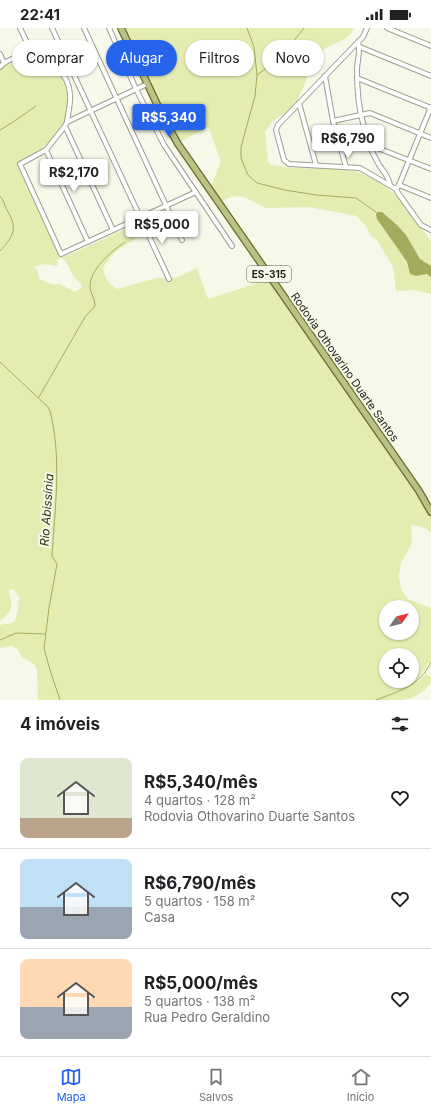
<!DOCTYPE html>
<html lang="pt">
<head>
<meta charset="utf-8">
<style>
	body { margin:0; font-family:Inter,sans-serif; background:#f2f2f2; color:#202124; height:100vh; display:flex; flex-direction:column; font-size:15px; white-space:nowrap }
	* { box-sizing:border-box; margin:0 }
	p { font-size:13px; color:#757577 }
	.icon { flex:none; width:22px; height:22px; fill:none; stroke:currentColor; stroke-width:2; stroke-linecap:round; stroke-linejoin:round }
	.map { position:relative; height:672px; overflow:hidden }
	.sheet { display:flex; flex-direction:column; background:#fff; flex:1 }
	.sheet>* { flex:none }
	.top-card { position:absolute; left:12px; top:12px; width:407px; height:36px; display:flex; gap:8px }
	.needle { width:26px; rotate:56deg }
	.buttons { position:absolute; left:379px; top:572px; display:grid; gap:8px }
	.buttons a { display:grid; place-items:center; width:40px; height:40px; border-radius:50%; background:#fff; box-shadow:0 1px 3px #0004; font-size:20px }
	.price { position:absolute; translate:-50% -34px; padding:0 9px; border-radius:4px; background:#fff; color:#222; font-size:13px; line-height:26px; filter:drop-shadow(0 1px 2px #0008) }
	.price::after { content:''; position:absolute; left:50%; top:24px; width:12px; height:9px; margin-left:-6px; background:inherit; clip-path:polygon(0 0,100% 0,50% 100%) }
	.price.active { background:#2563eb; color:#fff }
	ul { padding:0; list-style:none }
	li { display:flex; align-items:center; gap:12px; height:100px; padding:0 20px }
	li+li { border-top:1px solid #e0e0e0 }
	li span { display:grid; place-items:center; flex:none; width:112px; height:80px; border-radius:8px; color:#555 }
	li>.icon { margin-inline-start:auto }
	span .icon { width:48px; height:48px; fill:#fffc; stroke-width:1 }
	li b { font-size:17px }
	h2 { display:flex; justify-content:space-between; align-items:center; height:48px; padding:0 20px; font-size:17px }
	.pill { padding:0 14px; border-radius:18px; background:#fff; box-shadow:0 1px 3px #0004; font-size:14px; line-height:36px }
	.pill.active { background:#2563eb; color:#fff }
	.status { display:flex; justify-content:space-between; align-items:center; height:28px; padding:0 20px; background:#fff; direction:ltr }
	.status svg { height:11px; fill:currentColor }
	.tab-bar { display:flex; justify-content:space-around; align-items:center; height:56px; border-top:1px solid #e0e0e0; background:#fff; font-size:11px; color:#757577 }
	.tab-bar a { display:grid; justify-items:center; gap:2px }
	.tab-bar .active { color:#2563eb }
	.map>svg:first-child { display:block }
	.green { fill:#e4ecb2; fill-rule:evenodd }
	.water { fill:#a3ac5d }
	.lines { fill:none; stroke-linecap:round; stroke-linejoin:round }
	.stream { stroke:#a3ac5d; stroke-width:1 }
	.minor-casing { stroke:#9d9f91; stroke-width:6 }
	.major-casing { stroke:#676d2c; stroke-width:8 }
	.minor { stroke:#fff; stroke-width:4 }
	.major { stroke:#bcc186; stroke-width:5.5 }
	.labels { text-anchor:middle; stroke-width:4; stroke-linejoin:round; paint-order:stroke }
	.shield { fill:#f6f8e9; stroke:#5e5f57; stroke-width:1 }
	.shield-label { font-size:10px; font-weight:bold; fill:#1d1e19 }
	.street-label { font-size:11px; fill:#1d1e19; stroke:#f6f8e9 }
	.water-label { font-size:12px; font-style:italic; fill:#383c1a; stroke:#f6f8e9 }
</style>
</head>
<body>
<div class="status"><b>22:41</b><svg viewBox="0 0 49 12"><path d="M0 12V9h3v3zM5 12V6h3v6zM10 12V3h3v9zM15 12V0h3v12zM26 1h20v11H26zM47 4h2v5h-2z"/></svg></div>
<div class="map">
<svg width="431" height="672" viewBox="0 0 431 672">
	<rect width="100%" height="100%" fill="#f6f8e9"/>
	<!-- green -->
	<g class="green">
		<path d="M124,0h230c-6,15 -21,13 -31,23 -13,13 -17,34 -26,49 -7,13 -16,14 -25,22 -2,3 -5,7 -7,10l3,30 4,3 20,3 42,1 24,3 18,8 18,13 37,48v25l-11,-6 -20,-30 -13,-14 -11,-1 1,4 30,43 1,6 8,8 11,-2 4,3v17l-17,-4 -18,1 -3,-24 -16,-27 -6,-4 -5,-10 -9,-10 -49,-9 -42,1 -22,-11 -11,-1 -11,5 -11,-15 10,-25 -13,-34 -26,14 -5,-5 -16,-27z"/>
		<path d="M32,26c22,10 37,21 36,47 -1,6 0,13 -2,18 -8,20 -31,36 -49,46l19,34 23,58 8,-1 73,-34 7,14h-7l-25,16 -9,11 -3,5c2,9 5,16 14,21l39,-11h19l22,-10 11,31 62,-20 152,219 9,17v17l-11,-6 -9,-1 1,18 -11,20 -2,13 2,13 7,10 23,9v52l-15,21 2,1 8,-9 5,5v5c-9,10 -18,17 -32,17h-361l-1,-30 -3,-6 -12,-7 -5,-8 -5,-3 -12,2v-23c5,-2 10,0 15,-4l3,-11 1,-12 -5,-9 -5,1c3,16 5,21 -9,31v-552l9,-8zM61,230l4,2 9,17 8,8 -2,4 -5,3 -15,-8h-9l-12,-5 -2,-10 -3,-2 10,-3 13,2 1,-7zM386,579h26v26h-26zM386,627h26v26h-26z"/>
	</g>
	<!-- water -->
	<polygon class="water" points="377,184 382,184 397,197 406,207 420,231 431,238 431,249 427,246 416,248 410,246 407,234 377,191 376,187"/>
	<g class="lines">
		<!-- stream -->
		<g class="stream">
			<polyline points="247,0 254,19 257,47 255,68 241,119 241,130 248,147 257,155 285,162 316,167 356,170 376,184"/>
			<path d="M257,47c19,-13 33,-29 47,-47"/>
			<polyline points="0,102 13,94 36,78"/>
			<path d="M0,168c4,4 4,9 7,14 11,18 7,26 -7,41"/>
			<path d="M0,334l48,45 2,4c12,48 5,96 2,145l5,8 -8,44 -5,40 6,22 10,30"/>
			<path d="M39,369l46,-80 10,-11c0,-7 -4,-12 -5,-18 -1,-19 22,-37 35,-46"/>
			<polyline points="0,612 16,605 45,606"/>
			<path d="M376,672c23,-9 44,-14 55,-38"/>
		</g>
		<!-- minor casing -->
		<g class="minor-casing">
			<g id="minor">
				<path d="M20,0l12,25c18,5 37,21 38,41 1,9 -2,19 -3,28l-2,4 -19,24 -26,14 41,90 135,-62"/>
				<polyline points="52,0 169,251"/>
				<polyline points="84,0 182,212"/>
				<polyline points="109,0 136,61 164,117 232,218"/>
				<polyline points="367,0 363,9 358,14 278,97 276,102 284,132 289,136 360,140 396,161 398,165 421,197 431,202"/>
				<polyline points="387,0 431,18"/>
				<path d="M358,14c3,8 -1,20 -1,28 0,18 1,36 6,53 3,14 8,28 15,40 4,7 11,14 12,22"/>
				<polyline points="360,19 431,48"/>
				<polyline points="0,26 4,35"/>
				<path d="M0,39c8,-9 21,-11 32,-14"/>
				<polyline points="325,48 333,93 346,139"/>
				<polyline points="357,50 431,80"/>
				<polyline points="299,75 316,137"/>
				<polyline points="333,93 370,85 431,110"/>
				<polyline points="67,94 147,56"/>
				<polyline points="65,98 113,202"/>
				<polyline points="370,117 431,141"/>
				<polyline points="46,122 88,214"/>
				<polyline points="399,157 431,170"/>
				<polyline points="396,161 399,157 431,79"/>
			</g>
		</g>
		<!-- major casing -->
		<g class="major-casing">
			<polyline id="major" points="121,0 165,93 178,116 419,463 431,484"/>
		</g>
		<!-- minor -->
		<use href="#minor" class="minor"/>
		<!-- major -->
		<use href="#major" class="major"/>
	</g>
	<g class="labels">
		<!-- shield labels -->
		<rect class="shield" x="247" y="238" width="44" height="16" rx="3"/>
		<g class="shield-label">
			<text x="269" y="250">ES-315</text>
		</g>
		<!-- street labels -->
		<g class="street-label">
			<text transform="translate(345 339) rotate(55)" y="4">Rodovia Othovarino Duarte Santos</text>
		</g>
		<!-- water labels -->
		<g class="water-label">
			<text transform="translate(47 482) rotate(-86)" y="4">Rio Abissínia</text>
		</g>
	</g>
</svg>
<div class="buttons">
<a><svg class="needle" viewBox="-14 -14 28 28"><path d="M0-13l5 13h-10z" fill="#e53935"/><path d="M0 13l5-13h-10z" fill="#757577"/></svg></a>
<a><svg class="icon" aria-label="locate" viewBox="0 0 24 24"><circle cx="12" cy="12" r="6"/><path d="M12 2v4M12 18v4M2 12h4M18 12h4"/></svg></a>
</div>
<b class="price active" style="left:169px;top:110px">R$5,340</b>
<b class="price" style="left:348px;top:131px">R$6,790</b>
<b class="price" style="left:74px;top:165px">R$2,170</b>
<b class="price" style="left:162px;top:217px">R$5,000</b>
<div class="top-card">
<a class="pill">Comprar</a>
<a class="pill active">Alugar</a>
<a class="pill">Filtros</a>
<a class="pill">Novo</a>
</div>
</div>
<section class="sheet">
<h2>4 imóveis<svg class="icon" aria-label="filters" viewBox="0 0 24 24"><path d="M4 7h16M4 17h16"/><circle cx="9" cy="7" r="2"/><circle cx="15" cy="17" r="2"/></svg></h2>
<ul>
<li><span style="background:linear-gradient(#dfe7d0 75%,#b9a48a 0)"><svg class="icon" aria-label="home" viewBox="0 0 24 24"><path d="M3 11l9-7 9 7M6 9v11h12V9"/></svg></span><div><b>R$5,340/mês</b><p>4 quartos · 128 m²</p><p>Rodovia Othovarino Duarte Santos</p></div><svg class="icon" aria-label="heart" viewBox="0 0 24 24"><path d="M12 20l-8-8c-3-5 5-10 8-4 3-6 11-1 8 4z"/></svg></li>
<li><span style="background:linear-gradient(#bfe0f5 60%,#9aa5b1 0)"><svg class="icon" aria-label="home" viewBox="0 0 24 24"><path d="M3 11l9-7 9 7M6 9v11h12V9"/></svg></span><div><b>R$6,790/mês</b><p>5 quartos · 158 m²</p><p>Casa</p></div><svg class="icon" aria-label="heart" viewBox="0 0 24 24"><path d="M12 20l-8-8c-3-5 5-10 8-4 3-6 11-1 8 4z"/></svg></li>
<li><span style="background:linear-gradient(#ffd9b3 60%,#9aa5b1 0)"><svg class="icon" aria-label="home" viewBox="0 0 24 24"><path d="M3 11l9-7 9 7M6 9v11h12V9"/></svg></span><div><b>R$5,000/mês</b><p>5 quartos · 138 m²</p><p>Rua Pedro Geraldino</p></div><svg class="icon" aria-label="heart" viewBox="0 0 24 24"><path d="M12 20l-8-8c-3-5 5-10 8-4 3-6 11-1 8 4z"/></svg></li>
</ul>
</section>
<nav class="tab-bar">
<a class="active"><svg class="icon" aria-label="map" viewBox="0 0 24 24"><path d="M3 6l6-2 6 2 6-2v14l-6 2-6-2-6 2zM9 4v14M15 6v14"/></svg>Mapa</a>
<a><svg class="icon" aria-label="saved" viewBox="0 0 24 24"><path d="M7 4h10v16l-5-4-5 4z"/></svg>Salvos</a>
<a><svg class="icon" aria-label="home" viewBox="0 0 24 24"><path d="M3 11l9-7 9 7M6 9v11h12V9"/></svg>Início</a>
</nav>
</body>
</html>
